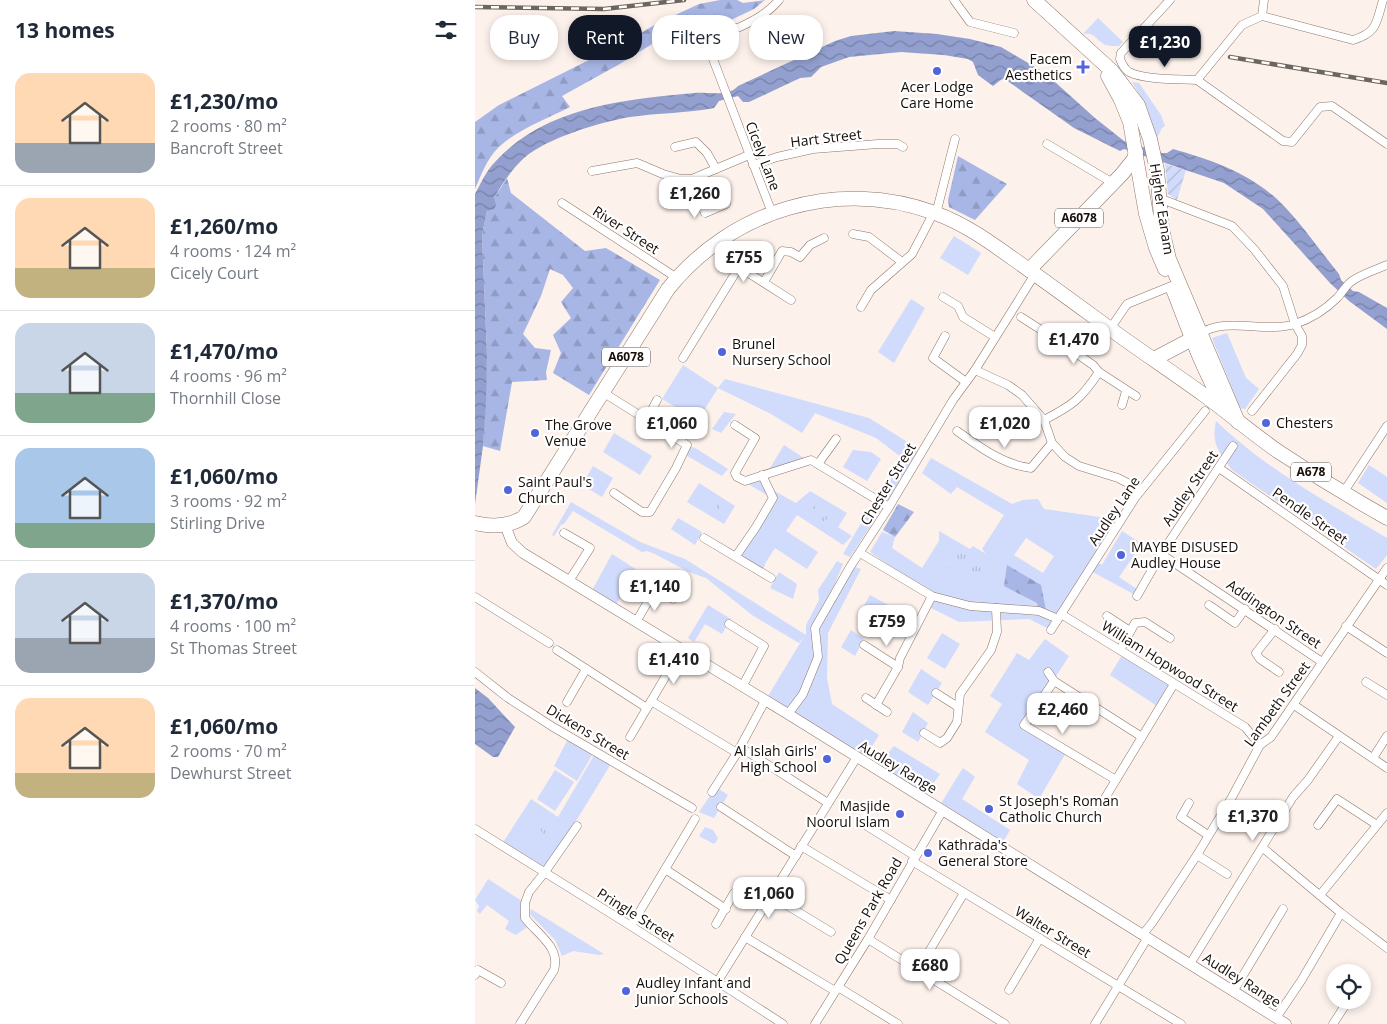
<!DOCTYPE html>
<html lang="en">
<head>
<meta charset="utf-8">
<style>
	body { margin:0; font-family:"Open Sans",sans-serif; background:#f2f2f3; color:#1f2937; height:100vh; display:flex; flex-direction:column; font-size:19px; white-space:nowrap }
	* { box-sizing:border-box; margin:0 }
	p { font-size:16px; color:#747a83 }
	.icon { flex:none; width:28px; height:28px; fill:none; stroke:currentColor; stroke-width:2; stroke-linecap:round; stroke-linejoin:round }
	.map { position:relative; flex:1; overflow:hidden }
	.sheet { display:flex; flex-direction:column; background:#fff; width:475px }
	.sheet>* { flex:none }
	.hud { position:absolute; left:15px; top:15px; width:475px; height:45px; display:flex; gap:10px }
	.tools { position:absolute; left:851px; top:964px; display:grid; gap:10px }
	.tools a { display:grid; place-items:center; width:45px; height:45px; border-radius:50%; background:#fff; box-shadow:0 2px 8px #0003; font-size:25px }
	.price { position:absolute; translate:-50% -42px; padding:0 11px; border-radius:10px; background:#fff; color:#222; font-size:16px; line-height:32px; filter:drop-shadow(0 1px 2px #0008) }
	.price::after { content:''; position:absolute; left:50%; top:30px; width:15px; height:11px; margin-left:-8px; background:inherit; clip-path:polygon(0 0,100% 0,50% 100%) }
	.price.on { background:#111827; color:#fff }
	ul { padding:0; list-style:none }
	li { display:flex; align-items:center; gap:15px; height:125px; padding:0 15px }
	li+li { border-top:1px solid #e0e1e3 }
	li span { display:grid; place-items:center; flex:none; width:140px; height:100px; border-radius:15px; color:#555 }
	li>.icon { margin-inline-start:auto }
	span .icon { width:60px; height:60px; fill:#fffc; stroke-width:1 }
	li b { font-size:21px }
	h2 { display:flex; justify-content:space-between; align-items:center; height:60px; padding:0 15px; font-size:21px }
	.tag { padding:0 18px; border-radius:20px; background:#fff; box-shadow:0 2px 8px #0003; font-size:18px; line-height:45px }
	.tag.on { background:#111827; color:#fff }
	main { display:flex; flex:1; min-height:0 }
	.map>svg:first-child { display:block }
	.grass { fill:#d1dbfc; fill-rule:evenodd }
	.forest { fill:url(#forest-firs) }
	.park { fill:url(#park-tufts) }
	.garden { fill:url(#garden-furrows) }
	.water { fill:url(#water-waves) }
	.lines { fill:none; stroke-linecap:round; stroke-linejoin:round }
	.street-casing { stroke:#8e7568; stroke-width:9 }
	.secondary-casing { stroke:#8e7568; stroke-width:11 }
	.highway-casing { stroke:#8e7568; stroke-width:15 }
	.street { stroke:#fff; stroke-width:8 }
	.secondary { stroke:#fff; stroke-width:10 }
	.highway { stroke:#fff; stroke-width:14 }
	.rail-casing { stroke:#6f655f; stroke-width:4.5 }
	.rail { stroke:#fff; stroke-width:2.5; stroke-dasharray:8; stroke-linecap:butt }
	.poi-dot { fill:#5264da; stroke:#fff; stroke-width:2 }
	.labels { text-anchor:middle; stroke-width:4.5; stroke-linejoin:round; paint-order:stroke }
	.shield { fill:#fff; stroke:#5d5653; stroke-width:1 }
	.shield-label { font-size:12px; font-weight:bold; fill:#180e09 }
	.poi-label { font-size:14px; fill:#180e09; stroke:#fff; text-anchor:start }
	.street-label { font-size:14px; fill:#180e09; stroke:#fff }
</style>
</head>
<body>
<main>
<section class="sheet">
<h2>13 homes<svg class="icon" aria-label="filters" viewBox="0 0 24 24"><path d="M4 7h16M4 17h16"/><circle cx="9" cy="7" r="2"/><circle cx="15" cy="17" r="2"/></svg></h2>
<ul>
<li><span style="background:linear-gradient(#ffd9b3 70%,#9aa5b1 0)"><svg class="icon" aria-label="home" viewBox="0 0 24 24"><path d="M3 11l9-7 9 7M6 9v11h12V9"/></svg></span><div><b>£1,230/mo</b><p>2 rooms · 80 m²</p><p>Bancroft Street</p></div></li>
<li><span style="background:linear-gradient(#ffd9b3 70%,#c2b280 0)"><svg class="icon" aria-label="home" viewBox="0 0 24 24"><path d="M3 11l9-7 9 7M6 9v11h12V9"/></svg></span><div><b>£1,260/mo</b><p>4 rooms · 124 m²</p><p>Cicely Court</p></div></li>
<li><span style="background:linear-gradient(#c9d6e8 70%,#7fa58c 0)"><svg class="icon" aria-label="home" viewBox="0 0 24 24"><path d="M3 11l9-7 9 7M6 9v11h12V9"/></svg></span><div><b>£1,470/mo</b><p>4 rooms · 96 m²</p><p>Thornhill Close</p></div></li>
<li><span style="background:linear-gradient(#a9c7e8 75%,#7fa58c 0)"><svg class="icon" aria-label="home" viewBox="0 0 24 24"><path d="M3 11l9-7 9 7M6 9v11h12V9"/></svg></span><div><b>£1,060/mo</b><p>3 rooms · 92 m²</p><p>Stirling Drive</p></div></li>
<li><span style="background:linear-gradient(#c9d6e8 65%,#9aa5b1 0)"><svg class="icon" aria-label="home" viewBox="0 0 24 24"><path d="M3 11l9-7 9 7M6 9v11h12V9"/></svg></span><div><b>£1,370/mo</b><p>4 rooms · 100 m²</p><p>St Thomas Street</p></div></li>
<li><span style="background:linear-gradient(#ffd9b3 75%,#c2b280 0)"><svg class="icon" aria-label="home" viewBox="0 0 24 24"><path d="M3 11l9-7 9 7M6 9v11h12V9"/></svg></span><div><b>£1,060/mo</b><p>2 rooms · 70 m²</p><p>Dewhurst Street</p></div></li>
</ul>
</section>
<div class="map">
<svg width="912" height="1024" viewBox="0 0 912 1024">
	<defs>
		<pattern id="forest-firs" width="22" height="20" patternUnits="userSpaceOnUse" patternTransform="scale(1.25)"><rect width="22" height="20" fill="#a8b6e5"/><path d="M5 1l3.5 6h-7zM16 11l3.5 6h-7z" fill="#909bc3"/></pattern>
		<pattern id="park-tufts" width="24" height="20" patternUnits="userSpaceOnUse" patternTransform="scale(1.25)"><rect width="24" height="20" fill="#d1dbfc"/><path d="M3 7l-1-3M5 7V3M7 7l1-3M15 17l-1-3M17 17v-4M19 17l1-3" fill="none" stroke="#b3bbd7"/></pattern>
		<pattern id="garden-furrows" width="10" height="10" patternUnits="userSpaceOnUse" patternTransform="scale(1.25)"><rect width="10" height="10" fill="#d1dbfc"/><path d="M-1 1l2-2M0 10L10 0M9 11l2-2" fill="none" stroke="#b3bbd7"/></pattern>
		<pattern id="water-waves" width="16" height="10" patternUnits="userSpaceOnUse" patternTransform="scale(1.25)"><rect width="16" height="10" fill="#93a0cf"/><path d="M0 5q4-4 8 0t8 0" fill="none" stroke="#7781a6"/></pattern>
	</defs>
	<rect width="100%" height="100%" fill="#fcf1eb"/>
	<!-- grass -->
	<g class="grass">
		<path d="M623,18l25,24 -4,4c-4,0 -10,0 -13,-1 -9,-3 -11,-14 -23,-11z"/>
		<polygon points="657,82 664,83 686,115 690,126 687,128 682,138 671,105"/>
		<polygon points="479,236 506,253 493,275 465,258"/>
		<polygon points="436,299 450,308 419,363 403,352"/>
		<polygon points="752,333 771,378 784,389 770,409 765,408 737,338"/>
		<polygon points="208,365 243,388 250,379 394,418 434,443 442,452 413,500 403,496 426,457 401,438 340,413 327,433 296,414 243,388 223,420 187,399"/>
		<polygon points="249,412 261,414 246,433 237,429"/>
		<path d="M741,421c51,49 111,81 171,117v17l-11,14 -144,-99c-13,-18 -21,-26 -16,-49z"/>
		<polygon points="139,433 177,456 165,475 128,452"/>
		<polygon points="212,445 222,449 253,469 247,476 209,454"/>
		<polygon points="309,445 332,460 292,473"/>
		<polygon points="378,450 396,452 406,459 392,481 368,467"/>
		<path d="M456,458l81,46 11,-4 15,-1 6,10 77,11 -26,41 7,4 20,-34 20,13 -23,33 21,14 -3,5 -48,-26 -38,60 -22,-11 -70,3 -32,-16 5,-10 -62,-44 12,-20 13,5 -3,11 30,20 17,-27v-10l31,18 3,-3 13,8 -4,-5 22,-34 -47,-28 -6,7 -29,-21zM551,538l28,18 -11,17 -29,-18z"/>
		<polygon points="894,465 912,477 912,503 883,483"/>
		<polygon points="118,466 138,478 127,497 107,485"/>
		<polygon points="287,475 294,488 321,503 335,491 372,513 363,527 377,536 368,545 322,515 311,531 343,552 332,569 300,548 291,562 287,572 261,556 297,498 273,484 270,481"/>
		<polygon points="224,483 260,506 249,524 212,502"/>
		<polygon points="399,501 408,507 375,557 368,554"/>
		<polygon points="96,502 165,542 210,559 331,635 331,625 344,600 343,590 362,561 368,564 345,620 380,567 386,569 353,633 352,678 357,704 404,735 388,761 290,701 330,635 324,643 277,615 231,578 214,572 180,554 172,551 167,552 98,511 89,524 86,525 79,536 77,535"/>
		<polygon points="203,518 227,532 220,545 196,529"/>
		<polygon points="137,554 162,570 139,608 115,594"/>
		<polygon points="304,572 322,584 318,599 295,588"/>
		<polygon points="395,595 415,606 404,627 384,614"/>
		<polygon points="233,605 256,619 247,634 230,624 219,642 213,638"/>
		<polygon points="376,630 389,639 380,656 366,647"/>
		<polygon points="467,633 485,644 470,669 452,658"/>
		<polygon points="570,639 594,656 550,725 592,751 564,799 542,784 554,760 510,732 527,704 515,696 542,653 554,660"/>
		<polygon points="649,652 699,684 685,708 635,675"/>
		<polygon points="446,669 467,683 453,705 433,692"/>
		<polygon points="438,712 453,723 443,742 427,732"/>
		<polygon points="95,735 120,750 102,781 79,766"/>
		<polygon points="419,746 465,774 448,798 400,769"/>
		<polygon points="121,752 137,762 70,872 27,844 56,799 83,817"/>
		<polygon points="488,768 500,777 487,799 535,830 526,846 463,808"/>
		<polygon points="80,770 99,782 80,811 62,799"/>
		<polygon points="241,787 253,795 239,818 224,812"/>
		<polygon points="13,879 50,903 55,925 41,935 30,929 34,921 12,905 5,914 2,911 4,906 0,900"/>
		<polygon points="56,909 129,954 124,955 98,951 87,956 80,940 55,914"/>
	</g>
	<!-- forest -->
	<g class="forest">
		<path d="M245,0h17l6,3 22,-3 -11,9 -38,18 -38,4 -16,7 -44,27 -56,31 8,11c-21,11 -56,24 -72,41 -11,11 -17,27 -23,41v-67l24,-17 130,-65 29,-17 41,-19z"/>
		<polygon points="483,156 532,184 500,220 474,207 473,200"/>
		<polygon points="32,178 36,193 110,251 131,248 185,280 114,395 78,373 86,353 78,335 96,318 86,302 98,288 88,275 75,269 66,296 48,334 60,348 76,350 71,372 72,380 37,382 25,451 8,446 12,355 7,235 12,211 15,209 19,198"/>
		<polygon points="423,504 439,512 420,537 408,530"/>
		<polygon points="532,565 566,585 572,615 564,611 562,603 529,586"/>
	</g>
	<!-- park -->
	<g class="park">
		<polygon points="237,500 246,506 239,517 230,511"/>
		<polygon points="340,506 356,516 348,522 333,512"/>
		<polygon points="479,543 511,563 500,581 467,564"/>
		<polygon points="60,813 64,815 65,821 68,821 69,827 72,831 69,837 65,829 60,826 61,823 60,820 56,819 56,815"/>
		<polygon points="230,827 238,830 243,838 241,842 239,844 224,836"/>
	</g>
	<!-- garden -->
	<polygon class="garden" points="690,164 711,170 702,200 693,194"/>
	<!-- water -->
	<g class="water">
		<path d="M419,31l43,3 33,5 31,8 44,26 50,45 29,23 38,12h5l6,-4c39,11 79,25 108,54 22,22 39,48 58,71l2,6 12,11 6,1 28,16v21l-38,-28 -19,-18 -67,-74 -39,-26 -100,-34 -4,2 -46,-23 -65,-46 -7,-3 -9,7 -15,-11 -5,-13 -5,-3 -24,-4 -43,-3 -52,5 -28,10 -10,10 -11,1 -51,24h-6l-5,-6 -19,5 -5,7c-27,5 -56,5 -84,9 -30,5 -83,21 -106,41 -12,11 -22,26 -30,40l2,7 -2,4 -7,2 -5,24 5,120 -1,46 -3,45 -8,58v-310c6,-11 11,-23 20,-32 49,-55 131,-63 200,-69 13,-1 34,4 43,-7l97,-45 16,-5z"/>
		<polygon points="0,688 13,698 40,727 23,757 18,757 0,744"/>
	</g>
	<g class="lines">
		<!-- street casing -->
		<g class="street-casing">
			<g id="street">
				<polyline points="479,0 495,22 539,33"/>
				<path d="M695,0l-49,53 -1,6c2,5 4,10 9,13 15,8 51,7 68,8"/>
				<path d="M787,16l91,24c25,-8 23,-17 30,-40"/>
				<polyline points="722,80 808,141 817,142 845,107 857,106 912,144"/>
				<polyline points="722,80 767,25 787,16 789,0"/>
				<polyline points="572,144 638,183"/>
				<polyline points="200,147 221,142 232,153 241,169"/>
				<polyline points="278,165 302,157 338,149 403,144 423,144 428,147"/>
				<polyline points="117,171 162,163 188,174 206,179 217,179 274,155"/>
				<polyline points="217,179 230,213 251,204"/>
				<polyline points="684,198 757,226 779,249 808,286 820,324 827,336 827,345 822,354 777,411"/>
				<polyline points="87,203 202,278"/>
				<path d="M297,213l-59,-154c-1,-8 -1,-17 5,-23 5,-5 15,-7 22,-9 15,-7 28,-14 39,-27"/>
				<polyline points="461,214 480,139"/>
				<polyline points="378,234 394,237 427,262"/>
				<polyline points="237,245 264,267 316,300"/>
				<polyline points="289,282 307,251 316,252 325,257 335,245 349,238"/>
				<polyline points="468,297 483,306 488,317 520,337"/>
				<polyline points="386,307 396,290 437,254 459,212"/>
				<polyline points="546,317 588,344 618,365 624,372 661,396"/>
				<polyline points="635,329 652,304 699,285"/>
				<path d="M723,335c29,-20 65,-1 97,-11 15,-5 30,-14 42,-26 5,-5 9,-13 15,-17 10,-7 23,-11 35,-16"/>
				<polyline points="470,336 458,358 491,382"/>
				<polyline points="208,358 264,267"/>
				<polyline points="500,370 533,385 547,395 569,420 577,443 590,457 604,466 643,478 666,490"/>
				<polyline points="129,393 212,445 201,468 175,512 167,512 139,493"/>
				<polyline points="647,405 651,391"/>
				<path d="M569,420c29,-15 37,-21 55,-48"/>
				<polyline points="171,421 182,400"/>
				<polyline points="260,425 280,438 260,473 262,477 270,481 336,460 414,507"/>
				<path d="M482,431c23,16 46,34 74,37l21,-25"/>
				<polyline points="343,464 361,439"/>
				<polyline points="744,468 912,585"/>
				<polyline points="868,493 912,426"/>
				<polyline points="89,533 115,548 94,581"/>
				<polyline points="229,538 296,578"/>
				<polyline points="385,553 457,596 495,606 564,611 583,619"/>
				<polyline points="686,554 847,662"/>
				<polyline points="261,556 281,527 298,498 287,475"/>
				<polyline points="662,596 686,554 758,446"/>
				<polyline points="0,597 74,643"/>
				<polyline points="734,605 760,623 770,609"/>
				<polyline points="586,614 770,727 785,745"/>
				<polyline points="632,616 655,631"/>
				<polyline points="161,622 181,588 198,599"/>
				<polyline points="254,624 289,646 267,687"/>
				<polyline points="871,626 912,653"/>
				<polyline points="800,629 781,653 785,659 804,672"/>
				<polyline points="576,630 660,498 730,411"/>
				<polyline points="389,645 423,667"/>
				<polyline points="82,650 172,708"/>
				<polyline points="645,650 660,623 670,622 695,638"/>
				<polyline points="0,672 33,698 78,727 217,808"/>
				<polyline points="573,672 579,681 667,737"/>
				<polyline points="579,681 549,725 641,780"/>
				<polyline points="891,682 912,695"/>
				<polyline points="461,693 483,707"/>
				<polyline points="391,698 412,712"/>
				<polyline points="176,701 262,753"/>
				<polyline points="92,702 111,669"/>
				<polyline points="401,705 423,667 425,658 457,596"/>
				<polyline points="819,705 912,768"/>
				<polyline points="313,714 328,694 343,657 340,628 375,567 414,507 478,400 500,370 560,274"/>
				<polyline points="449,733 465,743 472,738 482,722 485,694 516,650 522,632 521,608"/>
				<polyline points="155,737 206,650"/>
				<polyline points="265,747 353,803"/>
				<polyline points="898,758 912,736"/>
				<polyline points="237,792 262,753 290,701"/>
				<polyline points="627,803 699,684"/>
				<polyline points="714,803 706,817 733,835"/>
				<polyline points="246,807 321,856"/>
				<polyline points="843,825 862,799 902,825"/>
				<polyline points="392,826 440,856"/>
				<polyline points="0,829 156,926 308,1024"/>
				<polyline points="326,846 416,900"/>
				<polyline points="788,848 866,913 912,948"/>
				<polyline points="722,855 752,874"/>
				<polyline points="437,861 706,1024"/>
				<polyline points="190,869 251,909"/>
				<polyline points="295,895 356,932"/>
				<polyline points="845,895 912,813"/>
				<polyline points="241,924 259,893"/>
				<polyline points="156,926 220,819"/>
				<polyline points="668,934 677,923 722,855 757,797 785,745 796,737 912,568"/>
				<polyline points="270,937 360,991"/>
				<polyline points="393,939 530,1024"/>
				<polyline points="715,964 818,797 833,780 864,736"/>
				<polyline points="443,970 489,893"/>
				<polyline points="0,975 3,970 26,983"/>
				<polyline points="243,981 382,757"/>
				<polyline points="363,987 423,1024"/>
				<polyline points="534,990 565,938"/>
				<polyline points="758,992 808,909"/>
				<polyline points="801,1018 826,981 866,913"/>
				<path d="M45,1024l34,-54c7,-23 -17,-36 -29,-52v-15l4,-11 16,-20 32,-46"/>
				<polyline points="340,1024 393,939 468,810"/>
				<polyline points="620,1024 673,937"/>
				<polyline points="858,1024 869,1007"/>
			</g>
		</g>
		<!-- secondary casing -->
		<g class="secondary-casing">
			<polyline id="secondary" points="30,525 37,543 48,553 313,714 811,1024"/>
		</g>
		<!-- highway casing -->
		<g class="highway-casing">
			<g id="highway">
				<polyline points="559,0 637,71 663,105 675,139 682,170 687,229 694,259 763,422"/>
				<polyline points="633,76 646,100 655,122 671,214 681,248 690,269"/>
				<polyline points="554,270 647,174 659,159 661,152"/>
				<path d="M698,289c15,39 29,79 50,115"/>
				<polyline points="679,359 717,339"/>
				<path d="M0,523c17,4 34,4 49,-6l144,-228c64,-80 170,-111 267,-76 30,11 55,29 80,47 27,19 53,38 79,57 36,27 74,52 110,78 26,19 49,39 75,57 35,23 71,45 108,66"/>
			</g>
		</g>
		<!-- street -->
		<use href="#street" class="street"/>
		<!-- secondary -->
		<use href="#secondary" class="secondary"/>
		<!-- highway -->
		<use href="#highway" class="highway"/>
		<!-- rail casing -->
		<g class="rail-casing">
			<g id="rail">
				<polyline points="0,7 129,9 209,0"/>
				<polyline points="755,57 912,83"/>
			</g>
		</g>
		<!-- rail -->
		<use href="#rail" class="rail"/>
	</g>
	<!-- markers -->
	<g class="poi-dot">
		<path d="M605.5 59.5h5v5h5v5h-5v5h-5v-5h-5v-5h5z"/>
		<circle cx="462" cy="71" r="5"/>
		<circle cx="247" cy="352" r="5"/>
		<circle cx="791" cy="423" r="5"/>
		<circle cx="60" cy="433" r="5"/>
		<circle cx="33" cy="490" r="5"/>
		<circle cx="646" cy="555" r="5"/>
		<circle cx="352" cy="759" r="5"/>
		<circle cx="514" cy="809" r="5"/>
		<circle cx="425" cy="814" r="5"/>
		<circle cx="453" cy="853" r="5"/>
		<circle cx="151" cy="991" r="5"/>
	</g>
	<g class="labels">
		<!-- shield labels -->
		<g class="shield">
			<rect x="580" y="208.5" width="48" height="19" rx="4"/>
			<rect x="127" y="347.5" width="48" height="19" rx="4"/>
			<rect x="816" y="462.5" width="40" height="19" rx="4"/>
		</g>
		<g class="shield-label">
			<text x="604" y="222">A6078</text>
			<text x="151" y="361">A6078</text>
			<text x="836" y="476">A678</text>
		</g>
		<!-- poi labels -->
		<g class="poi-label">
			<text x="597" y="64" text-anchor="end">Facem<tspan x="597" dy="16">Aesthetics</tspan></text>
			<text x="462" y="92" text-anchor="middle">Acer Lodge<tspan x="462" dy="16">Care Home</tspan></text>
			<text x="257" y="349">Brunel<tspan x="257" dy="16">Nursery School</tspan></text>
			<text x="801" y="428">Chesters</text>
			<text x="70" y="430">The Grove<tspan x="70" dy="16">Venue</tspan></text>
			<text x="43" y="487">Saint Paul's<tspan x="43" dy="16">Church</tspan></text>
			<text x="656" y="552">MAYBE DISUSED<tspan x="656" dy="16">Audley House</tspan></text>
			<text x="342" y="756" text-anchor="end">Al Islah Girls'<tspan x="342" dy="16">High School</tspan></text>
			<text x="524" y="806">St Joseph's Roman<tspan x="524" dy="16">Catholic Church</tspan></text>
			<text x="415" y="811" text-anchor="end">Masjide<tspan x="415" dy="16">Noorul Islam</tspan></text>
			<text x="463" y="850">Kathrada's<tspan x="463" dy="16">General Store</tspan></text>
			<text x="161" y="988">Audley Infant and<tspan x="161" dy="16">Junior Schools</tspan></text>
		</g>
		<!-- street labels -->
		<g class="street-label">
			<text transform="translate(351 138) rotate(-7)" y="5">Hart Street</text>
			<text transform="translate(288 156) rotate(69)" y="5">Cicely Lane</text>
			<text transform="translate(687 209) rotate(81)" y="5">Higher Eanam</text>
			<text transform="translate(151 230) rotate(33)" y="5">River Street</text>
			<text transform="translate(413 484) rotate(-59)" y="5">Chester Street</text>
			<text transform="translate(715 488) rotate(-56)" y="5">Audley Street</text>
			<text transform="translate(639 511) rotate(-56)" y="5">Audley Lane</text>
			<text transform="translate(835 516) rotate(35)" y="5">Pendle Street</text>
			<text transform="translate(799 614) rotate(34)" y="5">Addington Street</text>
			<text transform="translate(695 666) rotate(32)" y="5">William Hopwood Street</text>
			<text transform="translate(802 704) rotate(-54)" y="5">Lambeth Street</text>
			<text transform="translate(113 732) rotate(31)" y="5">Dickens Street</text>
			<text transform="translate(423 767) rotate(31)" y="5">Audley Range</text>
			<text transform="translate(393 911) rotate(-60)" y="5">Queens Park Road</text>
			<text transform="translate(161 915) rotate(32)" y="5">Pringle Street</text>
			<text transform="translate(578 932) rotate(31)" y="5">Walter Street</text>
			<text transform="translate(767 980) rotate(32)" y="5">Audley Range</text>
		</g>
	</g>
</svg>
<div class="tools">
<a><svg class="icon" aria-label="locate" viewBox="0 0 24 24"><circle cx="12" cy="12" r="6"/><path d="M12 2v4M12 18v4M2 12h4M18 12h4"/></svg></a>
</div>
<b class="price on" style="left:690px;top:68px">£1,230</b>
<b class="price" style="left:220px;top:219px">£1,260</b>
<b class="price" style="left:269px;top:283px">£755</b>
<b class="price" style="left:599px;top:365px">£1,470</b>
<b class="price" style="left:197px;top:449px">£1,060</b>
<b class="price" style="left:530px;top:449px">£1,020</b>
<b class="price" style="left:180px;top:612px">£1,140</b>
<b class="price" style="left:412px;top:647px">£759</b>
<b class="price" style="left:199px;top:685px">£1,410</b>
<b class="price" style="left:588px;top:735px">£2,460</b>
<b class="price" style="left:778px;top:842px">£1,370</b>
<b class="price" style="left:294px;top:919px">£1,060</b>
<b class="price" style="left:455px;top:991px">£680</b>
<div class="hud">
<a class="tag">Buy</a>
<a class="tag on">Rent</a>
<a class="tag">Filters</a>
<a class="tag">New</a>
</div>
</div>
</main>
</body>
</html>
